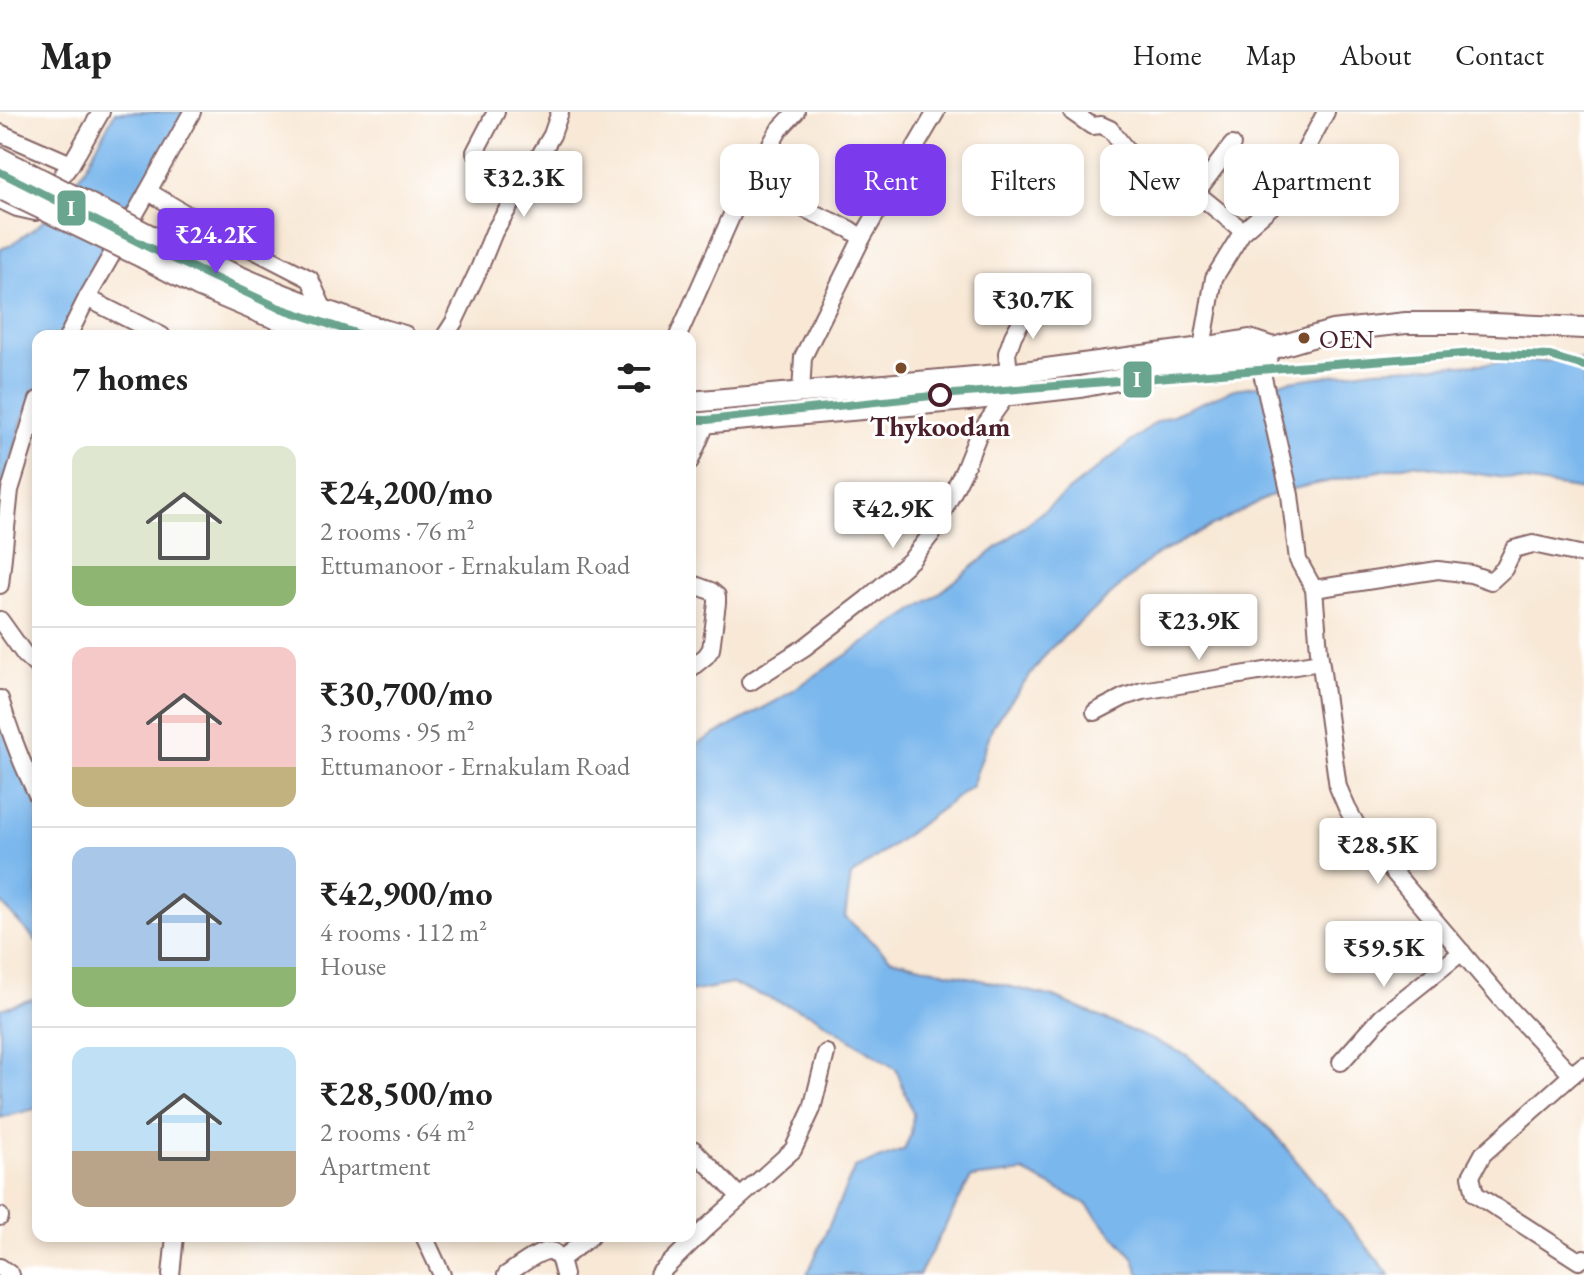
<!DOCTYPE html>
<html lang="en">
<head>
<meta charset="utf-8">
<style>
	body { margin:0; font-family:"EB Garamond",serif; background:#f2f2f2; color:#222; height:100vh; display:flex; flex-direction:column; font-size:30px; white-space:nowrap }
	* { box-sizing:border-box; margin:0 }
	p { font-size:26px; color:#767676 }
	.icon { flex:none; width:44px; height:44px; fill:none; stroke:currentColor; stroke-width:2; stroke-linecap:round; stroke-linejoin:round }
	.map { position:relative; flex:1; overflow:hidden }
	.drawer { position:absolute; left:32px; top:218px; width:664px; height:912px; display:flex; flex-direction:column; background:#fff; border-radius:16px; box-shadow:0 4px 12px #0003 }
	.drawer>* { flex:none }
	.top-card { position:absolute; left:720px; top:32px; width:744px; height:72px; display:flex; gap:16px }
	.price { position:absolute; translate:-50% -68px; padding:0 18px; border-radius:8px; background:#fff; color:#222; font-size:26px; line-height:52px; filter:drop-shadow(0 2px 4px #0008) }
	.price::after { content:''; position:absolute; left:50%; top:48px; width:24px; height:18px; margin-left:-12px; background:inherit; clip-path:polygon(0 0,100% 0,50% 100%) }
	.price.selected { background:#7c3aed; color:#fff }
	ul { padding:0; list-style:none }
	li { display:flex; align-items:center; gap:24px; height:200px; padding:0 40px }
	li+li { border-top:2px solid #e0e0e0 }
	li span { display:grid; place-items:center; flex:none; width:224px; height:160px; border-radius:16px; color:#555 }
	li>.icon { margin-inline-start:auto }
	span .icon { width:96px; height:96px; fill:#fffc; stroke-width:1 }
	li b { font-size:34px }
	h2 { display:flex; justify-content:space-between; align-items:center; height:96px; padding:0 40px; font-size:34px }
	.tag { padding:0 28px; border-radius:16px; background:#fff; box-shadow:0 4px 12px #0003; font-size:28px; line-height:72px }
	.tag.selected { background:#7c3aed; color:#fff }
	header { display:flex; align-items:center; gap:48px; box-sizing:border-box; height:112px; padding:0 40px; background:#fff; border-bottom:2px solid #e0e0e0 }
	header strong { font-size:38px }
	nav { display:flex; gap:44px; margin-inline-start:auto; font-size:28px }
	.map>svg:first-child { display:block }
	.water { fill:#7ab7ed; stroke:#626b8c; stroke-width:2 }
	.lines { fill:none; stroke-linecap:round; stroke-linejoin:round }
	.minor-casing { stroke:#876566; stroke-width:20 }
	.major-casing { stroke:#876566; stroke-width:24 }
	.minor { stroke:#fff; stroke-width:16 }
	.major { stroke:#fff; stroke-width:20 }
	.major-bridge-casing { stroke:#876566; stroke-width:24; stroke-linecap:butt }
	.major-bridge { stroke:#fff; stroke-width:20 }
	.metro-1-casing { stroke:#fff; stroke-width:14 }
	.metro-1 { stroke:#6aa590; stroke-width:8 }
	.bus-dot { fill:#7a4b2a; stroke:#fff; stroke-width:3 }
	.stop-dot { fill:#fff; stroke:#4a1f2b; stroke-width:4 }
	.labels { text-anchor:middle; stroke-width:6; stroke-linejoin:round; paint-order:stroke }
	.bus-label { font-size:26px; fill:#4a1f2b; stroke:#fff; text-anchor:start }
	.stop-label { font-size:28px; font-weight:bold; fill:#4a1f2b; stroke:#fff }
	.line-badge { stroke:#fff; stroke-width:3 }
	.badge-label { font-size:22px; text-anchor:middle; font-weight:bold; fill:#fff }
</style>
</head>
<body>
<header>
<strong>Map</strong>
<nav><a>Home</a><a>Map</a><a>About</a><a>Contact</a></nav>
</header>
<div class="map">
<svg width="1584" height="1163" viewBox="0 0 1584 1163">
	<rect width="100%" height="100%" fill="#fff"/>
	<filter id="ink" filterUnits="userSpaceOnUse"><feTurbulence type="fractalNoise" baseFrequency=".0125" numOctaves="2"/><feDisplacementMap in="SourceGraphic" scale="16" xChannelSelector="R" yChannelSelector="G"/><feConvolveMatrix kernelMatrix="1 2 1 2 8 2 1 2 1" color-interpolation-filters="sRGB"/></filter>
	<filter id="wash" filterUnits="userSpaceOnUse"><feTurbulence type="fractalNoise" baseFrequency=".006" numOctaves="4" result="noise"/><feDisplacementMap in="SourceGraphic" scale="32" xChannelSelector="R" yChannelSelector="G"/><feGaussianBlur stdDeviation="1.8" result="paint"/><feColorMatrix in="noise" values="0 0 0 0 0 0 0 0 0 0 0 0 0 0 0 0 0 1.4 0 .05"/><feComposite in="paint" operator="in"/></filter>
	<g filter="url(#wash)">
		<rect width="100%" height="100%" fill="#f8e8d5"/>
		<!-- water -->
		<g class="water">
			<polygon points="115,0 189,0 62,224 38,224 38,274 22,309 0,392 0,137 9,134 39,113 84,58"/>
			<polygon points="1584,247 1584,378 1413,352 1278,380 1154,444 1050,537 993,613 972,674 851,764 845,805 891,847 1054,885 1187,943 1272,1019 1390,1163 1140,1163 1133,1145 1085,1091 1024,1060 971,1066 919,1163 807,1163 855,1055 904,1038 911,1022 913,1002 896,957 813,903 732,872 690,880 690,636 778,588 937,483 1156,310 1234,277 1374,257"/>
			<polygon points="0,602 12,639 38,695 38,831 0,790"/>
			<polygon points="38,885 38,996 0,1006 0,897"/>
		</g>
	</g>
	<g filter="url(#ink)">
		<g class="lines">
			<!-- minor casing -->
			<g class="minor-casing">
				<g id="minor">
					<polyline points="192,0 147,81 154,83 203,112 310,167 324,198"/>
					<polyline points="1072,0 1092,14 1101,13 1110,17 1134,48 1205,88 1243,119"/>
					<polyline points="0,21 71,52 101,0"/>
					<polyline points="475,40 496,0"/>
					<polyline points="749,72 849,117 862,126"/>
					<polyline points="1195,82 1232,33"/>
					<polyline points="0,88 17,96 35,100 71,52"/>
					<polyline points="87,186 162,224"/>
					<polyline points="68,224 87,186 147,81"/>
					<polyline points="445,224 454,210 479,157 494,120 552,23 560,0"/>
					<polyline points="678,224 735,96 779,18 796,0"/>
					<polyline points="1202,236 1214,166 1243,119 1273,93 1301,58 1306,37 1326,0"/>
					<polyline points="1273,236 1262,261 1290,383 1298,448 1314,477 1438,458 1471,462 1491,469 1504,457 1514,437 1533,432 1584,443"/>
					<polyline points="1009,262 1007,241 1013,224 1031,191"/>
					<polyline points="801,282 803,245 862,126 936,0"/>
					<polyline points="690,349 706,312"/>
					<polyline points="690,471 711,479 717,484 717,491 711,537 706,544 690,557"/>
					<polyline points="0,473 10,378 38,288"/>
					<polyline points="1314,477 1319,539 1338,675 1347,696 1362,723 1510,897 1572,963 1584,953"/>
					<polyline points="0,508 25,543 38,555"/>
					<polyline points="750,570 805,535 867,487 912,447 933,420 964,358 978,323 1006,284"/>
					<path d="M0,587c10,34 22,66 38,97"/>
					<polyline points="1095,600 1124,585 1142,579 1320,550"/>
					<polyline points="1341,950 1382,904 1462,840"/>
					<polyline points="1572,963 1483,1042 1471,1064 1475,1082 1579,1149 1584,1146"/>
					<polyline points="693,1037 740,1085"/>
					<polyline points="0,1104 0,1105"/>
					<polyline points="424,1124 442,1163"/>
					<polyline points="0,1155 11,1163"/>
					<polyline points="171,1163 175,1124"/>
					<path d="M506,1163c9,-6 33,-25 44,-24 5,0 7,5 10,9"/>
					<polyline points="564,1163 560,1148 591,1124"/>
					<polyline points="658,1163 706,1116 793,1038 812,997 826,941"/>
				</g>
			</g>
			<!-- major casing -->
			<g class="major-casing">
				<g id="major">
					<polyline points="0,46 17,55"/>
					<path d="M151,124c82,40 166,76 253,100"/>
					<polyline points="144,146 200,175 264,202 328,224"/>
					<polyline points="690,290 1009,262 1202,236 1249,228 1273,236"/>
					<polyline points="690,312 967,288 1080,275 1250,243 1332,219 1406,211 1470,211 1584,216"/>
				</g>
			</g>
			<!-- minor -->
			<use href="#minor" class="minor"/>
			<!-- major -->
			<use href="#major" class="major"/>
			<!-- major-bridge casing -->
			<g class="major-bridge-casing">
				<g id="major-bridge">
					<polyline points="17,55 151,124"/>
					<polyline points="5,79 144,146"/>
				</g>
			</g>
			<!-- major-bridge -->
			<use href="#major-bridge" class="major-bridge"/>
			<!-- metro-1 casing -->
			<g class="metro-1-casing">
				<g id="metro-1">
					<polyline points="0,60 146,134 277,195 364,224"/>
					<polyline points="690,308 707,308 941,283 1475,241 1550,244 1584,254"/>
				</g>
			</g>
			<!-- metro-1 -->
			<use href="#metro-1" class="metro-1"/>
		</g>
	</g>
	<!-- markers -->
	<g class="bus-dot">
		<circle cx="1304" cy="226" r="7"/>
		<circle cx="901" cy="256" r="7"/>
	</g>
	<circle class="stop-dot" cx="940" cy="283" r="10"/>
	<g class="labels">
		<!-- bus labels -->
		<g class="bus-label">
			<text x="1319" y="236">OEN</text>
		</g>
		<!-- stop labels -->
		<g class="stop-label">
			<text x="940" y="324">Thykoodam</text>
		</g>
	</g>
	<g class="line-badge">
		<rect x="56" y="77" width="31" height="38" rx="8" fill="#6aa590"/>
		<rect x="1122" y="248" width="31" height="39" rx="8" fill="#6aa590"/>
	</g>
	<g class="badge-label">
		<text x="71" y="104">I</text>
		<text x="1137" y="275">I</text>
	</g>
</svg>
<b class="price" style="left:524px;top:107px">₹32.3K</b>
<b class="price selected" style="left:216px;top:164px">₹24.2K</b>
<b class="price" style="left:1033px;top:229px">₹30.7K</b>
<b class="price" style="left:893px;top:438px">₹42.9K</b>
<b class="price" style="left:1199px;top:550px">₹23.9K</b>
<b class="price" style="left:1378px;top:774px">₹28.5K</b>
<b class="price" style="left:1384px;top:877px">₹59.5K</b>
<div class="top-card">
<a class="tag">Buy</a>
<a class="tag selected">Rent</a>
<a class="tag">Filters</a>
<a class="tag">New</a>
<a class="tag">Apartment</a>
</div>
<section class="drawer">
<h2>7 homes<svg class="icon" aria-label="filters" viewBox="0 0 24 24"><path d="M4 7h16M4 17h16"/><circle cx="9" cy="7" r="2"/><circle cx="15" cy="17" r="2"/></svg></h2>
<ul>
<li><span style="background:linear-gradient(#dfe7d0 75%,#8fb573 0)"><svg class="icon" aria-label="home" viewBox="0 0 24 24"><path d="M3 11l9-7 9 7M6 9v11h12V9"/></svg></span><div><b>₹24,200/mo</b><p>2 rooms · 76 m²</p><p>Ettumanoor - Ernakulam Road</p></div></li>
<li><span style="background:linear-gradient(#f6c9c9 75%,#c2b280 0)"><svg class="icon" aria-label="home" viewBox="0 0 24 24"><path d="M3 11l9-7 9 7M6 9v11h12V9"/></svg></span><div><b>₹30,700/mo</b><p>3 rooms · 95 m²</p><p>Ettumanoor - Ernakulam Road</p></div></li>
<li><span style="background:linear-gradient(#a9c7e8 75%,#8fb573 0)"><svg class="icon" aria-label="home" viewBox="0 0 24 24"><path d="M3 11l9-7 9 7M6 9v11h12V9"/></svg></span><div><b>₹42,900/mo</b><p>4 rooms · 112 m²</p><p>House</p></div></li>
<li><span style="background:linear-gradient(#bfe0f5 65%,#b9a48a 0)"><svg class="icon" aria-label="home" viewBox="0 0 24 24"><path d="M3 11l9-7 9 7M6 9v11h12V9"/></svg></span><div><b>₹28,500/mo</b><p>2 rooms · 64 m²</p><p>Apartment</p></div></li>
</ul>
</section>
</div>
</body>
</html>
